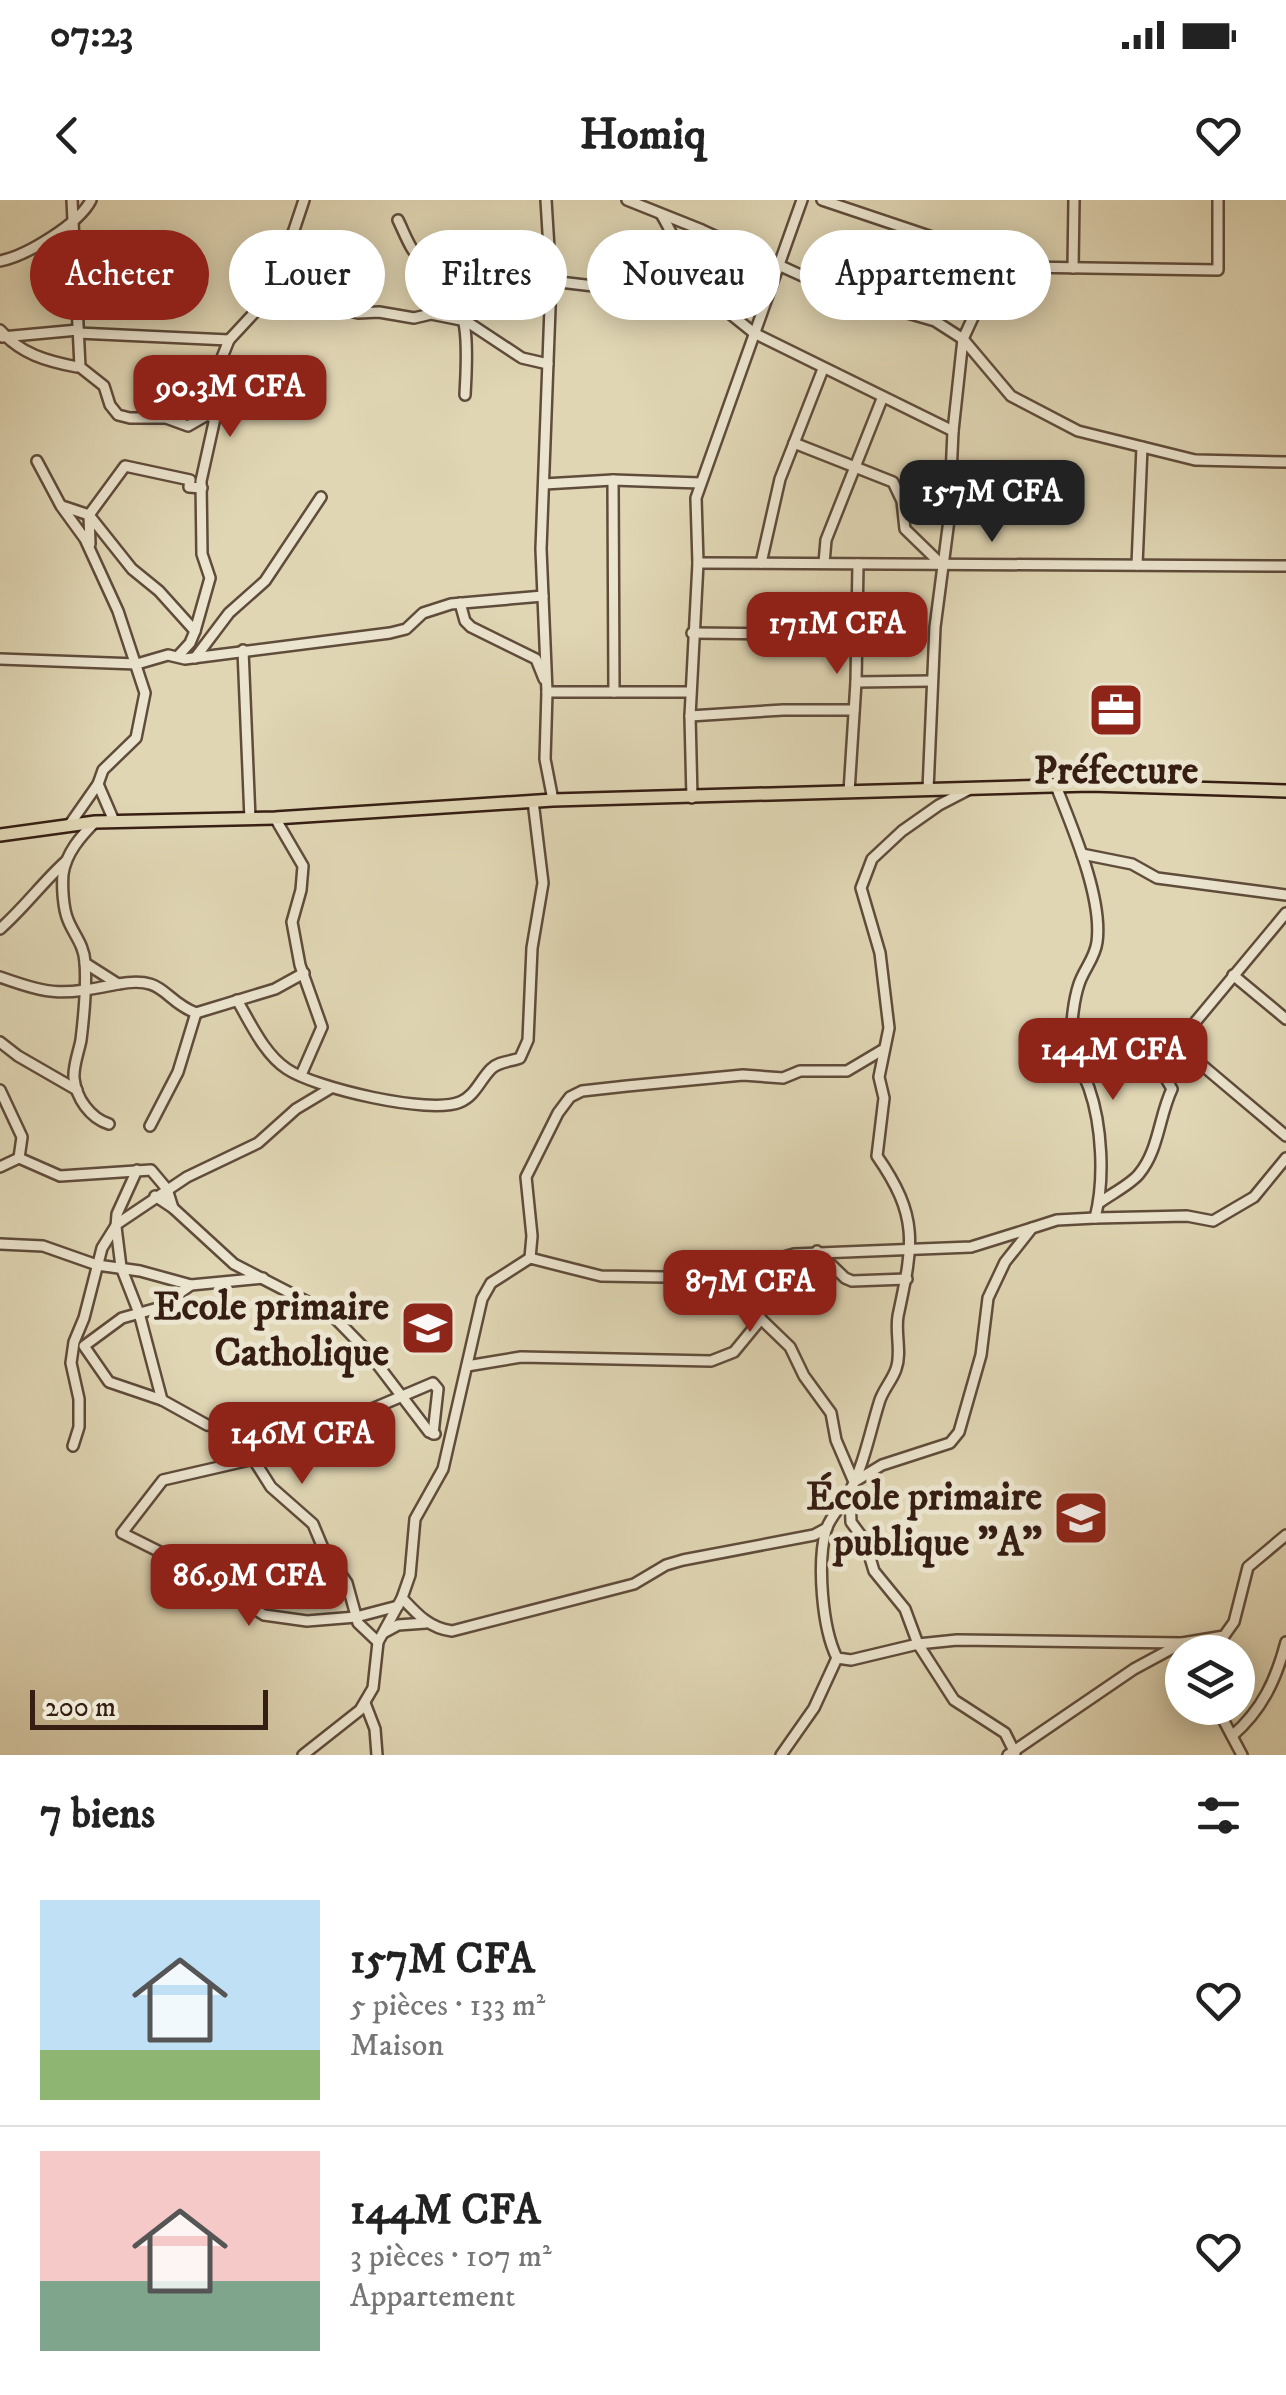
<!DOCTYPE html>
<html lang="fr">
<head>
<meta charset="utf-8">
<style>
	body { margin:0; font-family:"IM FELL DW Pica",serif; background:#f6f6f6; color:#222; height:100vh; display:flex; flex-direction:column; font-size:38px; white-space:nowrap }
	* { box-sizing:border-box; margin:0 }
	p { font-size:32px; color:#767676 }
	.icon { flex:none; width:55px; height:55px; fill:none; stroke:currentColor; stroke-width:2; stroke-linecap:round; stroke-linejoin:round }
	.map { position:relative; height:1555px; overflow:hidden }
	.sheet { display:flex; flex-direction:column; background:#fff; flex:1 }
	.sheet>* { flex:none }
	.hud { position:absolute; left:30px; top:30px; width:1228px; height:90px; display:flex; gap:20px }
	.controls { position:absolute; left:1165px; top:1435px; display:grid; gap:20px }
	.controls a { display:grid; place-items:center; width:90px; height:90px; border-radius:50%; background:#fff; box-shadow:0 5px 25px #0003; font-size:50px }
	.scale { position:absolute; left:30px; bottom:25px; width:238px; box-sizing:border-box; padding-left:10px; border:5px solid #361e13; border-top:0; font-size:28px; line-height:35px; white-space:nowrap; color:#361e13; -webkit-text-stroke:8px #ebe4ce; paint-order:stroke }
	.price { position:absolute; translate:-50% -85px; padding:0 22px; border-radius:20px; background:#8f2418; color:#fff; font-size:32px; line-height:65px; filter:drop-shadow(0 2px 5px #0008) }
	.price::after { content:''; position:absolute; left:50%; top:60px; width:30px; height:22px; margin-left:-15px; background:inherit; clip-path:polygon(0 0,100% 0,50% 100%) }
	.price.current { background:#222; color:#fff }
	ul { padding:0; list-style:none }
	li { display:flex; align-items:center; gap:30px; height:250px; padding:0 40px }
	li+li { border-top:2px solid #e0e0e0 }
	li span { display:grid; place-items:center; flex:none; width:280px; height:200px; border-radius:0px; color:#555 }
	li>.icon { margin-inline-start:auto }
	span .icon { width:120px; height:120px; fill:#fffc; stroke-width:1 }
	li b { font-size:42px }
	h2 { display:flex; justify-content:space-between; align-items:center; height:120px; padding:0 40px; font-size:42px }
	.pill { padding:0 35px; border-radius:45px; background:#fff; box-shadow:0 5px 25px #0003; font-size:35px; line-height:90px }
	.pill.current { background:#8f2418; color:#fff }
	.status { display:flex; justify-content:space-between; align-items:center; height:70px; padding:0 50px; background:#fff; direction:ltr }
	.status svg { height:28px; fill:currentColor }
	header { display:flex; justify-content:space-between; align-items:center; height:130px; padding:0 40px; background:#fff; font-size:45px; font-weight:700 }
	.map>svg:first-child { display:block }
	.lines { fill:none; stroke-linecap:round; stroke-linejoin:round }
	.minor-casing { stroke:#604c3b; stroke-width:14 }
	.major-casing { stroke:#361e13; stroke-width:16 }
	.minor { stroke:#ebe4ce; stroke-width:9 }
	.major { stroke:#e0d6b4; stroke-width:11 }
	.labels { text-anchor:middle; stroke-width:10; stroke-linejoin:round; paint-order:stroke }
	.poi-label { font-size:40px; font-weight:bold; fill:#361e13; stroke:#ebe4ce; text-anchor:end }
</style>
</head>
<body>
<div class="status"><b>07:23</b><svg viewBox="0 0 49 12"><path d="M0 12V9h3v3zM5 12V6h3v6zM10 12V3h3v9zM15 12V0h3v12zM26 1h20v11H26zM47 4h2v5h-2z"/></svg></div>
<header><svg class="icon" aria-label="back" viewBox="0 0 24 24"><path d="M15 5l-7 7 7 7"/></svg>Homiq<svg class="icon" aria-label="heart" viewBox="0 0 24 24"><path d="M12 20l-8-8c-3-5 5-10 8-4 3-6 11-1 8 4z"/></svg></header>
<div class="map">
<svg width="1286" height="1555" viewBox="0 0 1286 1555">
	<rect width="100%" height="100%" fill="#e0d6b4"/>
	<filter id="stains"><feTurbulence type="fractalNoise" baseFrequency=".002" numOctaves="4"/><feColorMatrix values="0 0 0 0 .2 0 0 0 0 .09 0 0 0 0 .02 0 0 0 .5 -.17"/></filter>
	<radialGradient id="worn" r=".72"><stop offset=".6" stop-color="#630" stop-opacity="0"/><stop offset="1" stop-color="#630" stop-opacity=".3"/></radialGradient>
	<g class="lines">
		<!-- minor casing -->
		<g class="minor-casing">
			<g id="minor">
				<polyline points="72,0 80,167 104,186 110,205 118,215 130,218 166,218 188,226 207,215 215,218"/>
				<polyline points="546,0 551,81 541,349 547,492 545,559 553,600"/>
				<polyline points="627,0 702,30 842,94 935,121 963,139 1011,196 1078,231 1195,260 1286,262"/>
				<polyline points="822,0 944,41 998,63 1022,67 1218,70 1218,0"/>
				<path d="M661,14c17,28 27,62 51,84"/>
				<path d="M398,20c7,14 12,30 24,41 5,6 13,8 19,14 31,35 26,77 24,120"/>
				<polyline points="293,33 300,92 304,101"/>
				<path d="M0,61c26,-5 79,-37 91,-61"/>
				<polyline points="1073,68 1074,0"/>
				<polyline points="551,81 713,100 754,133 953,231"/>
				<polyline points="255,112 271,64 283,43 293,33 304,0"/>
				<path d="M0,130c21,24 46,31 77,37"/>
				<polyline points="78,133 229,140"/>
				<polyline points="2,137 78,130"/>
				<polyline points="794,243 893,282 902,301 905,329 942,365"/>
				<polyline points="37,261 61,306 85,339 118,411 145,493 136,538 103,570 98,584 70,624"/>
				<polyline points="613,280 614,492"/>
				<polyline points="544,284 613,280 700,283"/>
				<polyline points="62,306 89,315 132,369 159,391 195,431"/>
				<polyline points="90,344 89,315 125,266 190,280 189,287 202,288"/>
				<polyline points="698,363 1286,366"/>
				<polyline points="761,363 780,279 823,169"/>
				<polyline points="824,363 826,340 882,199"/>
				<polyline points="1137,365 1142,247"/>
				<polyline points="460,403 465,421 471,427 536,459 544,479"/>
				<polyline points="692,433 857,435"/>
				<polyline points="243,450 250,619"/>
				<polyline points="179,455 190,443 195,431 210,378 202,354 201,281 215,218 217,170 229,140 255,112 264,106 292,100 358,113 379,112 414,118 431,114 466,121 522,158 548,164"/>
				<polyline points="195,458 229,413 265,381 321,297"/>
				<polyline points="0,459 137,464 168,455 185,459 390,433 406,429 423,413 451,404 543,396"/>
				<polyline points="856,482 931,481"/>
				<polyline points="547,492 690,492"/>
				<polyline points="690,516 783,510 854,510"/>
				<polyline points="98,584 114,621"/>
				<path d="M1056,586c16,41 47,112 41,156 -2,16 -13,27 -18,42 -5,15 -8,38 -7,53 0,18 11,35 17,51 13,37 16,92 6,130"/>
				<polyline points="928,590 935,427 949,320 953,231 963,139 998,63"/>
				<path d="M968,590l-29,15 -37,26 -30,28 -11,29 19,65 9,75 -10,49 5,21 -7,58c43,62 36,89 21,160 -3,17 4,37 -2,53 -4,12 -14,22 -17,34 -9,29 -15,61 -29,88 -6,13 -20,25 -24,39 -9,33 -4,98 11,128l14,2 67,-16 39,-4 225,3 5,9"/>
				<polyline points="849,592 856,482 858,364"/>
				<polyline points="692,598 690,516 698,363 696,298 802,0"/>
				<polyline points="275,618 303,666 301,690 292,722 300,765 322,827 301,875"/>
				<path d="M95,622c-14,14 -29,31 -32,52 -1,13 0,34 5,46 6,15 16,25 17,42 2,25 -1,53 -4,78 -2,11 -8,26 -7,38 2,20 16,40 35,46"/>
				<polyline points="1082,654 1132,664 1157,678 1286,695"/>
				<path d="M0,729c24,-21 42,-46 65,-67"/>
				<path d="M85,763l33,21c48,-9 44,16 78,29l79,-24 29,-16"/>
				<polyline points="1233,775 1286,819"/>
				<path d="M0,777c54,19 62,18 118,7"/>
				<path d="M237,800c13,22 27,54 50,69 28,19 143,46 173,33 15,-6 20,-22 31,-33 8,-8 19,-7 29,-11l8,-18 4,-92 11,-65 -10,-82"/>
				<polyline points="0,842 18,856 77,890"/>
				<polyline points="1177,844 1286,936"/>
				<polyline points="0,890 22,937 19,958"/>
				<polyline points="150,926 178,872 196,813"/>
				<polyline points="0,967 19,958 60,976 151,970 167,989 173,1008"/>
				<polyline points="137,970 117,1014 116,1027 121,1067 139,1113 162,1200"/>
				<polyline points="155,996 173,1008 234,1064 331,1114 368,1152 429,1232 435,1234"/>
				<path d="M1099,1003c12,-9 31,-18 40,-29 20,-24 20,-58 33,-85l-10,-17 15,-28 109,-131"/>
				<polyline points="0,1044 43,1046 97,1065 140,1071 191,1085"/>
				<polyline points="817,1051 845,1078 852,1081 907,1079"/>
				<polyline points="530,1058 532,1036 526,977 558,913 570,897 582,891 627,886 743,875 783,878 800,871 847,871 884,849"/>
				<polyline points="726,1074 761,1119 790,1147 804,1176 831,1213 836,1240 854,1282 882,1265 950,1243 959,1232 981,1155 988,1098 1005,1062 1032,1028 1057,1020 1095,1018 1187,1016 1213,1021 1254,997 1286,958"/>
				<polyline points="263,1078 191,1085 158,1108 122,1118 84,1146 109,1182 162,1200 207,1225 220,1227 245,1246 271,1287 313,1324 323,1348 347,1383 358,1423 378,1442"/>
				<polyline points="467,1166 521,1157 711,1161 734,1152 761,1119"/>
				<polyline points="73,1246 79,1227 79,1199 71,1163 74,1142 84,1118 102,1048 117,1024 187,977 258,943 296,909 331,888"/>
				<polyline points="850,1294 851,1322 865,1341 874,1371 905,1409 918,1444 954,1500 1005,1533 1015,1553"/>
				<path d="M402,1398c15,16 27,30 50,33l182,-47 32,-19 17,-5 131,-25 13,-7"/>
				<polyline points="398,1406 356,1417 307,1421 264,1415 174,1359 122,1333 163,1280 254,1259 433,1183 438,1189 433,1234"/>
				<polyline points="385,1432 398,1425 426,1423"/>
				<polyline points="365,1503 375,1529 377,1555"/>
				<polyline points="1217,1508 1242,1555"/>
				<path d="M1232,1536c30,-26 44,-56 54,-94"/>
				<polyline points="303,1555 360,1510 373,1488 378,1442 402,1398 410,1375 415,1319 443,1269 482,1099 491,1083 530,1058 601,1076 665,1077 690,1068 726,1074 794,1054 971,1047 1032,1028"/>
				<polyline points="781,1555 814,1508 837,1458"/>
				<polyline points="1008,1555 1134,1469 1182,1443 1224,1436 1234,1422 1248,1367 1286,1335"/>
			</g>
		</g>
		<!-- major casing -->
		<g class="major-casing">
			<polyline id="major" points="0,635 95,622 275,618 553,600 1090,585 1286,591"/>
		</g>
		<!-- minor -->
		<use href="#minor" class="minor"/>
		<!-- major -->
		<use href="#major" class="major"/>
	</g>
	<!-- icons -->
	<defs>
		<g id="office-square" transform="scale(2.875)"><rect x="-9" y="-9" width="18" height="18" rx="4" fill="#8f2418" stroke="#ebe4ce"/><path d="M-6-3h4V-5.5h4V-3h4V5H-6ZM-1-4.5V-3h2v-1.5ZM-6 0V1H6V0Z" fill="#fff"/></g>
		<g id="school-square" transform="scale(2.875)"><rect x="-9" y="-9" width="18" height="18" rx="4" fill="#8f2418" stroke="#ebe4ce"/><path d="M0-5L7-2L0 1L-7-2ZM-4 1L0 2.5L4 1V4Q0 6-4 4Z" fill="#fff"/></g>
	</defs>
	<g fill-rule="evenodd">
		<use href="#office-square" x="1116" y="510"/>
		<use href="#school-square" x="428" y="1128"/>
		<use href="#school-square" x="1081" y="1318"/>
	</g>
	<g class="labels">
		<!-- poi labels -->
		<g class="poi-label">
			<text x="1116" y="583" text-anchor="middle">Préfecture</text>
			<text x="389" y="1119">Ecole primaire<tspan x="389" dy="46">Catholique</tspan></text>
			<text x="1042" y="1309">École primaire<tspan x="1042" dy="46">publique "A"</tspan></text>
		</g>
	</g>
	<rect width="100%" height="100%" filter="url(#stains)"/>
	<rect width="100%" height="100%" fill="url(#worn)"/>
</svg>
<div class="controls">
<a><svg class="icon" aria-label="layers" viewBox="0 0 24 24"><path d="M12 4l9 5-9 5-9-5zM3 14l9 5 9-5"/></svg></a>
</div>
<div class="scale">200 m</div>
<b class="price" style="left:230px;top:240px">90.3M CFA</b>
<b class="price current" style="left:992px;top:345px">157M CFA</b>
<b class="price" style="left:837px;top:477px">171M CFA</b>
<b class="price" style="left:1113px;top:903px">144M CFA</b>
<b class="price" style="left:750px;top:1135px">87M CFA</b>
<b class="price" style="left:302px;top:1287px">146M CFA</b>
<b class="price" style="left:249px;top:1429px">86.9M CFA</b>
<div class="hud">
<a class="pill current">Acheter</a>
<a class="pill">Louer</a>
<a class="pill">Filtres</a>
<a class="pill">Nouveau</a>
<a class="pill">Appartement</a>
</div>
</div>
<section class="sheet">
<h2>7 biens<svg class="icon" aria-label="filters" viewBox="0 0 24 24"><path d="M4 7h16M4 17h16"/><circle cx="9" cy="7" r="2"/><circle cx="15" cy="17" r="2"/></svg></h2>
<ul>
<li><span style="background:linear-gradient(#bfe0f5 75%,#8fb573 0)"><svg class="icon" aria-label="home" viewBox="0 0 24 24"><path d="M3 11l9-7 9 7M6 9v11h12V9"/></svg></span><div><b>157M CFA</b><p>5 pièces · 133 m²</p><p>Maison</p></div><svg class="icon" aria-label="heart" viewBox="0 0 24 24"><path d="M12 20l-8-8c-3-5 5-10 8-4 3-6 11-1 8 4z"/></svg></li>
<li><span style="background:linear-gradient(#f6c9c9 65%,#7fa58c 0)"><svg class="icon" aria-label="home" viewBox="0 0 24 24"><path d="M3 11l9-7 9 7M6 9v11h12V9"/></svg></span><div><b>144M CFA</b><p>3 pièces · 107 m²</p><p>Appartement</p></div><svg class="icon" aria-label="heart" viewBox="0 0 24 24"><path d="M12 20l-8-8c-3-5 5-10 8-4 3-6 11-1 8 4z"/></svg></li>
</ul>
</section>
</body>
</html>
